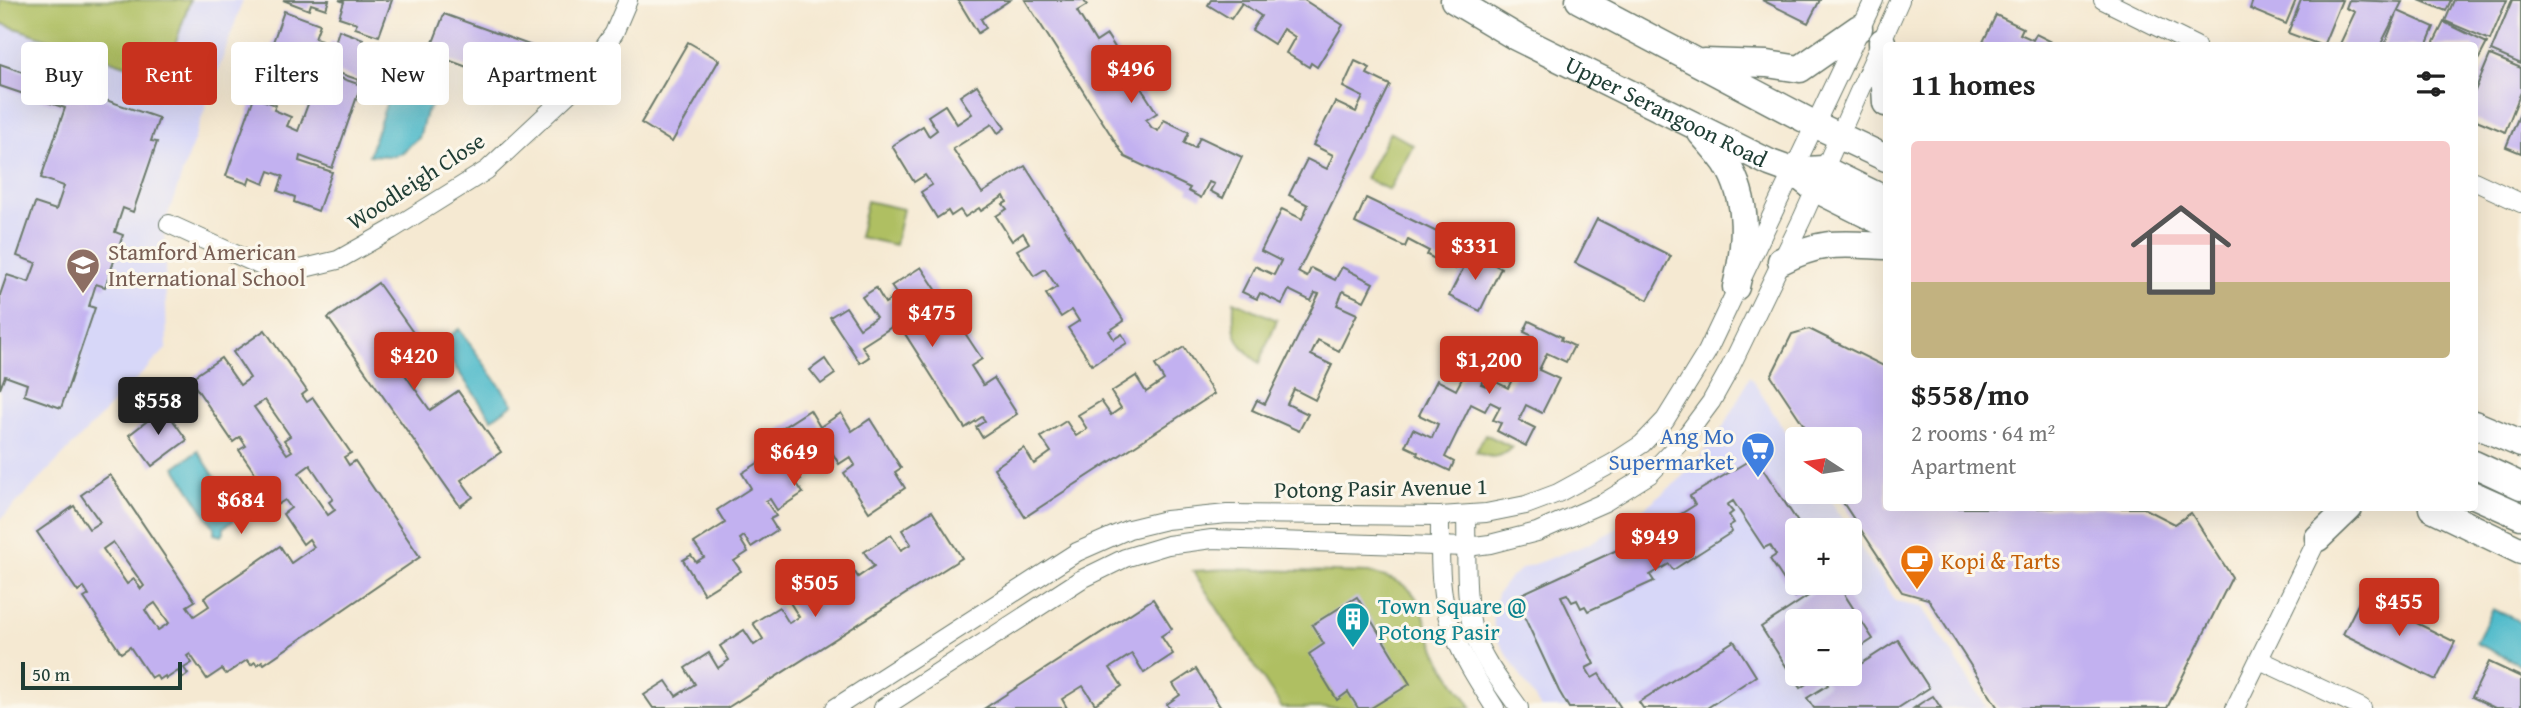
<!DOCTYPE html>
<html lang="en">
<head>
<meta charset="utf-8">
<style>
	body { margin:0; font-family:"Gentium Book Plus",serif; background:#f6f6f6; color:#222; height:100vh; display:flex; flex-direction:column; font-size:26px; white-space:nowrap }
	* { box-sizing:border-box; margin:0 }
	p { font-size:23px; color:#767676 }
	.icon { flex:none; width:38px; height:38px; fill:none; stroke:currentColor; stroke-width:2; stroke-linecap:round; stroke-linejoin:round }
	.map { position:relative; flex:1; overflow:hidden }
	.drawer { position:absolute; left:1883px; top:42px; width:595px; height:469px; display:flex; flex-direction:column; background:#fff; border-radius:7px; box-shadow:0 7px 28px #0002 }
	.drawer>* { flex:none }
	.top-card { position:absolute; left:21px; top:42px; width:665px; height:63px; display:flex; gap:14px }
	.needle { width:46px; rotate:282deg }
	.buttons { position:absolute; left:1785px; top:427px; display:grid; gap:14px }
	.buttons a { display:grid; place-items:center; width:77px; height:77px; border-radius:7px; background:#fff; box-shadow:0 7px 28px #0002; font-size:35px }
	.scale { position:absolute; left:21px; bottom:18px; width:161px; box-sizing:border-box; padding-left:7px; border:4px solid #1f3d34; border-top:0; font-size:19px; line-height:24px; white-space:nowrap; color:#1f3d34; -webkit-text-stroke:5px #fbf7ec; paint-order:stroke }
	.price { position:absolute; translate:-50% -60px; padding:0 16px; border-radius:7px; background:#c8321e; color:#fff; font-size:23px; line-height:46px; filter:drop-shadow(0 2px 4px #0008) }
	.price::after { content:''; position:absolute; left:50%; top:42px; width:21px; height:16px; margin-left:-10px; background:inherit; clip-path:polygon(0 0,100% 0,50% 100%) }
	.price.current { background:#222; color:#fff }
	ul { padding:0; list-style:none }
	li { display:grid; align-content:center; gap:14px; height:371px; padding:0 28px }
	li span { display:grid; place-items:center; height:217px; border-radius:7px; color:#555 }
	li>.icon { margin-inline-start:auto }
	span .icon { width:126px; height:126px; fill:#fffc; stroke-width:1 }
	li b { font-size:30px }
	h2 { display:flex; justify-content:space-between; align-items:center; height:84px; padding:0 28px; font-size:30px }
	.pill { padding:0 24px; border-radius:7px; background:#fff; box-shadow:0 7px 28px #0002; font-size:24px; line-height:63px }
	.pill.current { background:#c8321e; color:#fff }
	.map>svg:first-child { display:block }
	.built { fill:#d7d7f8; fill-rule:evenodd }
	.green { fill:#afbf62; stroke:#677e4b; stroke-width:2 }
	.water { fill:#4ebaca; stroke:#367c7f; stroke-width:2 }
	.building { fill:#c2b1f0; fill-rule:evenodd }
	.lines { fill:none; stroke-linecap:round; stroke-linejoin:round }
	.minor-casing { stroke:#6a796b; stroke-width:20 }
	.primary-casing { stroke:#6a796b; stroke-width:29 }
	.minor { stroke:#fff; stroke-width:18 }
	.primary { stroke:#fff; stroke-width:26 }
	.labels { text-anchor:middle; stroke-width:6; stroke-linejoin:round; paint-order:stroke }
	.street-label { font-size:23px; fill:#1f3d34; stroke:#fbf7ec }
	.education-label { font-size:23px; fill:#785e54; stroke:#fbf7ec; text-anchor:start }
	.shop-label { font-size:23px; fill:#366cbe; stroke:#fbf7ec; text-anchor:end }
	.food-label { font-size:23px; fill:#c56008; stroke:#fbf7ec; text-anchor:start }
	.culture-label { font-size:23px; fill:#0d838f; stroke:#fbf7ec; text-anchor:start }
</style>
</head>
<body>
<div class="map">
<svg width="2521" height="708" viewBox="0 0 2521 708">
	<rect width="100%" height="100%" fill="#fbf7ec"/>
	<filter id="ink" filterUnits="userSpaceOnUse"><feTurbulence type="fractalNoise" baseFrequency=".0143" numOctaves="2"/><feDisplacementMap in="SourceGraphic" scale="14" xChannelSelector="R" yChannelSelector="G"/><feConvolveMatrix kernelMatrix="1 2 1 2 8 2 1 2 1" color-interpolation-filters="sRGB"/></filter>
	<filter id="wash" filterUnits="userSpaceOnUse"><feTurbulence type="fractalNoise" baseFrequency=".00686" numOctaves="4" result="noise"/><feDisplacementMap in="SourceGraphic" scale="28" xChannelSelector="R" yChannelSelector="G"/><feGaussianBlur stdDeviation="1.57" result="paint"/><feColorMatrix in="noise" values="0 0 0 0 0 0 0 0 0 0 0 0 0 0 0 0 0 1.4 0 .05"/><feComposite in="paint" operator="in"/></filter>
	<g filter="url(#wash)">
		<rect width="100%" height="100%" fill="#f5e9d2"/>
		<!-- built -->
		<g class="built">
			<polygon points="0,0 243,0 164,226 167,348 0,520"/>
			<path d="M1750,376l47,74v42h28l25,38h-53v53h53v-52l45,70 27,5 65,102h-446l-45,-71 -4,-22 5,-21 12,-16 14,-10 63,-23 34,-18 58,-46 23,-25 25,-33zM1797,621h53v53h-53z"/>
		</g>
		<!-- green -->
		<g class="green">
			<polygon points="0,0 190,0 164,78 0,23"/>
			<polygon points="1390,132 1413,145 1389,190 1365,178"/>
			<polygon points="867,201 903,209 895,245 859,237"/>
			<path d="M1234,301l43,19 -18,43c-26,-21 -26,-30 -25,-62z"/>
			<path d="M1485,434l27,13c-12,12 -21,12 -36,5z"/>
			<path d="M1229,569l140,4c58,11 48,34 68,79 9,20 23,38 35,56h-190l-89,-137z"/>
		</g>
		<!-- water -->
		<g class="water">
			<polygon points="403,54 445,65 444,81 437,100 426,112 419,138 410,145 403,153 391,156 369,155"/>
			<polygon points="459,329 513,404 492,419 439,344"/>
			<polygon points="198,451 240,516 224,527 224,533 221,536 214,534 214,527 175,467"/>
			<polygon points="2493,609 2521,622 2521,665 2476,643"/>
		</g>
		<g id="blocks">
			<!-- building -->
			<g class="building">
				<polygon points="283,0 329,0 326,9 311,4 309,10"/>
				<polygon points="339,0 392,0 379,36 355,28 357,23 339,17 344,2"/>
				<polygon points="958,0 1010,0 981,19 986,28 978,33"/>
				<polygon points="1025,0 1083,0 1087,5 1077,11 1096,42 1107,35 1157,113 1146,120 1152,128 1158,131 1164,120 1189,132 1184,143 1195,148 1200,137 1242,157 1223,198 1210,191 1214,184 1209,182 1201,198 1188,191 1190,188 1125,157"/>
				<polygon points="1211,0 1304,0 1343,25 1317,67 1311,63 1309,67 1286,53 1295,37 1283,29 1274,44 1252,30 1261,16 1242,3 1231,19 1208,5"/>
				<polygon points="1762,0 1820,0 1808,23"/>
				<polygon points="2253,0 2296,0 2286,24 2250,9"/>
				<polygon points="2301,0 2342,0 2323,46 2288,33"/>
				<polygon points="2349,0 2402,2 2380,46 2339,46 2355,12 2346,8"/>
				<polygon points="2419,0 2451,0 2446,11"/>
				<polygon points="2454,0 2507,0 2490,40 2445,21"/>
				<polygon points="2512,0 2521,0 2521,64 2491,51"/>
				<polygon points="284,11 320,24 315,38 321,40 318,49 312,47 309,58 315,60 319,51 326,53 323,63 328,64 329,59 334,61 336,55 327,52 331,41 335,43 339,30 363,39 362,44 374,49 362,81 330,70 329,74 361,85 332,168 300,156 299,161 332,172 318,211 294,202 295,197 278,191 283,176 269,171 264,184 250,178 248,184 226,176 254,97 276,105 274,110 291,117 287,126 298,131 311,96 301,92 299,97 282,91 279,98 256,90"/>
				<polygon points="2398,11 2434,27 2426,46 2384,46"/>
				<polygon points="444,14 546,51 532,91 429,53"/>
				<polygon points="1996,15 2023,28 2020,34 2033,40 2036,34 2056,44 2055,46 1981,46"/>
				<polygon points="2444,22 2487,43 2474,68 2474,46 2432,46"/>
				<polygon points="688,42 719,60 672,142 641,123"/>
				<polygon points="2490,55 2521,68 2521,92 2505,132 2474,119 2474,93"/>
				<polygon points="1355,61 1370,68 1367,74 1390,85 1298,272 1307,277 1311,268 1335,280 1342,267 1373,283 1364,301 1343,291 1337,305 1357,314 1339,351 1318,340 1311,355 1332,365 1315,400 1294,389 1287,404 1308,414 1299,431 1252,410 1257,400 1265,404 1319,294 1315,293 1311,301 1289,290 1282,304 1260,293 1257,299 1242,292 1255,266 1274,275 1281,261 1261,251 1282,209 1302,219 1308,205 1289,195 1307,159 1327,169 1333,155 1313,145 1335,102 1356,112 1363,97 1343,87"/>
				<polygon points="0,64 159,118 151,141 157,142 133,212 123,208 115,232 123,235 105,287 96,284 89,306 95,308 61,408 24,395 27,384 5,376 0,389 0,295 7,275 29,282 36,263 17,256 35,203 56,210 64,186 41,178 65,108 0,86"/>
				<polygon points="977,85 1005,128 998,133 992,124 953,149 982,193 1025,166 1124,321 1109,331 1114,339 1122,334 1127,343 1092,365 1068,328 1079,321 1072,310 1061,317 1046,294 1057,287 1045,269 1034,276 1017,250 1029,243 1023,233 1012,241 996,216 1007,209 1003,204 1007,202 1004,196 981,211 979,208 965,217 960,210 951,216 948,211 937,218 921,192 932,185 925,175 914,182 892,146 923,126 929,136 937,130 928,116 945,105 957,124 972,114 960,96"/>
				<polygon points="2521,111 2521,153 2506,147"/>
				<polygon points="1366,198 1466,246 1455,269 1427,255 1429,251 1408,240 1405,247 1355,223"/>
				<polygon points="1597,219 1671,256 1648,300 1575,263"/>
				<polygon points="1471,253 1501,268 1480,311 1449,296"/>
				<polygon points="921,267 943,300 929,309 933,314 919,323 924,330 940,320 946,328 957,321 982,359 971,366 983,385 994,378 1017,414 982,437 976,427 985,421 982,417 965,428 898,323 862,346 869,357 860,363 830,317 846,307 860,328 876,317 862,297 876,288 885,303 897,295 891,286"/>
				<polygon points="378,283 419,341 394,359 430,410 458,391 501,452 461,480 473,497 460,506 328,318"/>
				<polygon points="1529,321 1562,337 1561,340 1574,346 1566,362 1547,353 1539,370 1559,379 1542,413 1526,405 1519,420 1535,428 1526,446 1497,431 1501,423 1493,420 1500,407 1490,402 1485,411 1471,404 1445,457 1454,462 1450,471 1417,455 1418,452 1405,446 1413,429 1432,438 1438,424 1419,415 1437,380 1456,390 1464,375 1444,365 1453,346 1484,361 1480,369 1487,372 1481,384 1486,386 1490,379 1508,388 1533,336 1524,332"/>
				<polygon points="1809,329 1886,367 1886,508 2144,508 2175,524 2191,513 2232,577 2167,708 1998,708 1928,599 1902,592 1836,492 1850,492 1850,439 1813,439 1771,376 1792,334"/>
				<path d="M265,330l42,61 -5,4 5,7 6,-4 38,55 -7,4 5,8 6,-4 65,96 -156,107 -2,-3 -5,4 -2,-3 -4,3 -4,-5 -21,14 -4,-5 -15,10 -17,-25 -3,2 5,7 -8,5 4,6 -5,4 -5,-7 -12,8 -1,-3 -6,4 -3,-5 -5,3 -21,-31 -9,6 -37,-55 5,-3 -5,-8 -6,5 -41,-60 37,-26 15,23 11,-7 -19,-27 29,-20 85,126 -8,5 7,10 15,-10 -5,-8 76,-52 11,17 23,-16 -5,-8 -6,5 -20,-30 8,-6 -6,-8 -8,5 -38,-55 7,-4 -6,-9 -7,5 -43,-63 31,-21 19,27 10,-7 -17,-26zM265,400l25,36 -6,4 8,11 -5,3 -33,-47zM310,465l23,34 -4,3 6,8 -7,5 -29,-42zM113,542l31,44 -3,3 -7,-10 -7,5 -24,-35zM155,603l14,20 -11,7 -13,-20z"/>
				<polygon points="1184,347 1214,394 1025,517 994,468 1024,448 1034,464 1051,452 1041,437 1066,421 1076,436 1087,429 1078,415 1101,401 1111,415 1121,408 1111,392 1136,376 1146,392 1164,380 1155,365"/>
				<polygon points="825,359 835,374 821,384 810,370"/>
				<polygon points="164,408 187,440 152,466 129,435"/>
				<polygon points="810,410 820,427 841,413 852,431 870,419 901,468 895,472 905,488 869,512 844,473 855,465 850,457 839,464 833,454 802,473 795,462 792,464 801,479 796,482 803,493 777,510 770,499 766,501 776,516 770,519 777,530 751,547 744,536 740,539 748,552 734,561 741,571 704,594 683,560 691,555 696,562 704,557 694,543 725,523 717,510 751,488 742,473 777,451 768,437"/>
				<polygon points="1755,457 1803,530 1797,530 1797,583 1814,583 1795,597 1770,559 1776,555 1770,545 1764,548 1733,501 1727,505 1733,512 1729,515 1734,523 1729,526 1732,532 1673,570 1669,564 1650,575 1654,581 1588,611 1585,606 1581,608 1577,600 1572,602 1567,594 1561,596 1594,664 1586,668 1592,678 1599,674 1621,708 1569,708 1559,691 1515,597 1643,538 1695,505 1690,496"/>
				<polygon points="932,511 962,558 727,708 653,708 644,695 666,681 676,696 695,684 685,668 709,653 718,668 729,660 720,646 744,630 754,645 763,639 753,623 779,607 789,623 799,617 789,601 813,585 823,600 832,594 822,579 848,562 858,577 874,566 864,552 891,535 901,550 911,544 902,530"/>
				<polygon points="1828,583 1837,583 1873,639 1850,654 1850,621 1797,621 1797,674 1850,674 1850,671 1898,640 1929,688 1898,708 1814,708 1807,698 1828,685 1821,674 1800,688 1761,627"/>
				<polygon points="2362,596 2455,642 2436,680 2343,634"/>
				<polygon points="1357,597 1410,684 1371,708 1358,708 1348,692 1337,700 1309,654 1324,644 1312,625"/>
				<polygon points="1153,599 1172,629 1161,636 1173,654 1144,673 1132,654 1110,668 1122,686 1095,704 1083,686 1062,699 1067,708 985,708"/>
				<polygon points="1734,641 1756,676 1707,708 1643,708 1639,702"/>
				<polygon points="2489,662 2521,677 2521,708 2495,708 2472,697"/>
				<polygon points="1196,669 1221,708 1169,708 1167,704 1180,695 1173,684"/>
				<polygon points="1933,696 1941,708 1914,708 1921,703"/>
			</g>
		</g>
	</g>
	<g filter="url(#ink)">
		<use href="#blocks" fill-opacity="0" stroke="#6a796b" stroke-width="2"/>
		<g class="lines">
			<!-- minor casing -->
			<g class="minor-casing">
				<g id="minor">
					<polyline points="2103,0 2196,46"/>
					<polyline points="2474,181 2521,203"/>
					<polyline points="169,224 268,269 292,271 338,260 391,230 487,170 578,85 614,33 628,0"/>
					<path d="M1466,515c1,35 -2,87 8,119 9,27 29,51 45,74"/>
					<path d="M1440,516c0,37 -2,79 12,114 11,28 27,53 43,78"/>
					<polyline points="2260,660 2362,708"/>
					<polyline points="835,708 1077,552 1129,529 1166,520 1227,514 1440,516 1486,513 1526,505 1558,493 1613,463 1642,444 1665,420 1707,352 1874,0"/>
					<polyline points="883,708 1080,580 1125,558 1168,545 1212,539 1467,547 1490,544 1537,532 1605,502 1650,474 1685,437 1711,402 1730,368 1802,219 1900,0"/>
					<polyline points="2235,708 2318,538"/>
				</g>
			</g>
			<!-- primary casing -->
			<g class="primary-casing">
				<g id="primary">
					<path id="s1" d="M1454,0l62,37 254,126 22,8 31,-2 63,31"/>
					<polyline points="1579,0 1814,124 1886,158"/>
					<polyline points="1882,42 1886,103"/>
					<polyline points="1704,62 1767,64 1800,69 1859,28"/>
					<path d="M1701,133c9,10 18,20 25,30 24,38 20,82 10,124"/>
					<polyline points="1792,171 1814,188 1886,224"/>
					<path d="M1781,261c42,-21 60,-17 105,-15"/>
					<polyline points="2474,424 2521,444"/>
					<polyline points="2474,464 2521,486"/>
					<polyline points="2474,495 2521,516"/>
					<polyline points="2432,508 2521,551"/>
					<polyline points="2318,538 2349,508"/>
				</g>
			</g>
			<!-- minor -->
			<use href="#minor" class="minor"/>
			<!-- primary -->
			<use href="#primary" class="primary"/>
		</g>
	</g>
	<!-- icons -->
	<defs>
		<g id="school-pin" transform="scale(1.75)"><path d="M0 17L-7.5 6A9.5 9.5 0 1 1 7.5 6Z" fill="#8d6e63" stroke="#fbf7ec"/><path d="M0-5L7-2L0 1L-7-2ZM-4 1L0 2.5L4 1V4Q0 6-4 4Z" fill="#fff"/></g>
		<g id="supermarket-pin" transform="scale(1.75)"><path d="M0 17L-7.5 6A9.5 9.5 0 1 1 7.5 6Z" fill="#3f7fe0" stroke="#fbf7ec"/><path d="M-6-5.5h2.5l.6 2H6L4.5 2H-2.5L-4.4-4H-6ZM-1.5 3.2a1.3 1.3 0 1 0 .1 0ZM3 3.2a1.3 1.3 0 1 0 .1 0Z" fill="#fff"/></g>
		<g id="cafe-pin" transform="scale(1.75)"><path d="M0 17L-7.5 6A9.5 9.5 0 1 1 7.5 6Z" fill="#e8710a" stroke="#fbf7ec"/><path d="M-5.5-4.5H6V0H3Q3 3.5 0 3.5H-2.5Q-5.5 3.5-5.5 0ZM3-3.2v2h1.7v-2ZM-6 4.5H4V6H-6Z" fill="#fff"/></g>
		<g id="building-pin" transform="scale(1.75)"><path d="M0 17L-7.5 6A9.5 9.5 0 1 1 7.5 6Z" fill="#0f9aa8" stroke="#fbf7ec"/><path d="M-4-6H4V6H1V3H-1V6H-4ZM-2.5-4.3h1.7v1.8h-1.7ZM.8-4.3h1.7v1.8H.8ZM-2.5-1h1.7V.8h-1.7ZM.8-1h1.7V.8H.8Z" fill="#fff"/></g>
	</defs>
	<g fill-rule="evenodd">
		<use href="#school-pin" x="83" y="265"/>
		<use href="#supermarket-pin" x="1758" y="449"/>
		<use href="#cafe-pin" x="1917" y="561"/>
		<use href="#building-pin" x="1353" y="619"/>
	</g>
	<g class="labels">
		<!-- street labels -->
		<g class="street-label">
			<text dy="8" stroke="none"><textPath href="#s1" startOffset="240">Upper Serangoon Road</textPath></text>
			<text transform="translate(416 181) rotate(-33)" y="8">Woodleigh Close</text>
			<text transform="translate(1381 488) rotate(-1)" y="8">Potong Pasir Avenue 1</text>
		</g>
		<!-- education labels -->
		<g class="education-label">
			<text x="108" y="260">Stamford American<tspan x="108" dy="26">International School</tspan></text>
		</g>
		<!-- shop labels -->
		<g class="shop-label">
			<text x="1734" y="444">Ang Mo<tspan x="1734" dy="26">Supermarket</tspan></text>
		</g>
		<!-- food labels -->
		<g class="food-label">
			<text x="1941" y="569">Kopi &amp; Tarts</text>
		</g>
		<!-- culture labels -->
		<g class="culture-label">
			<text x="1378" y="614">Town Square @<tspan x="1378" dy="26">Potong Pasir</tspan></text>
		</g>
	</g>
</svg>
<div class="buttons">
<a><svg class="needle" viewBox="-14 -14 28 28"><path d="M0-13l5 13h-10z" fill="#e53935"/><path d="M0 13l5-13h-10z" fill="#767676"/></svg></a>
<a>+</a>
<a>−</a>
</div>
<div class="scale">50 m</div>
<b class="price" style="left:1131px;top:105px">$496</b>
<b class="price" style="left:1475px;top:282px">$331</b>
<b class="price" style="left:932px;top:349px">$475</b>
<b class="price" style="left:414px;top:392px">$420</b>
<b class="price" style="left:1489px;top:396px">$1,200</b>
<b class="price current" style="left:158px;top:437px">$558</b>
<b class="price" style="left:794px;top:488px">$649</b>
<b class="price" style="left:241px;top:536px">$684</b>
<b class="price" style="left:1655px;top:573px">$949</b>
<b class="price" style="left:815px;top:619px">$505</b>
<b class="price" style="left:2399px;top:638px">$455</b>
<div class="top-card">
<a class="pill">Buy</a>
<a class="pill current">Rent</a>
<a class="pill">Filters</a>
<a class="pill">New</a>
<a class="pill">Apartment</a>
</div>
<section class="drawer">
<h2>11 homes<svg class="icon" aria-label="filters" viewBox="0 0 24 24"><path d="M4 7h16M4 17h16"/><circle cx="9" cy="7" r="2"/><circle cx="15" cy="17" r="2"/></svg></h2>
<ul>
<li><span style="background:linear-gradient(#f6c9c9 65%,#c2b280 0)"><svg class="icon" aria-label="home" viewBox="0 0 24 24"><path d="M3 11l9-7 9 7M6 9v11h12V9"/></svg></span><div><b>$558/mo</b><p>2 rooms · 64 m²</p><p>Apartment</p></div></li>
</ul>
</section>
</div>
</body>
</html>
